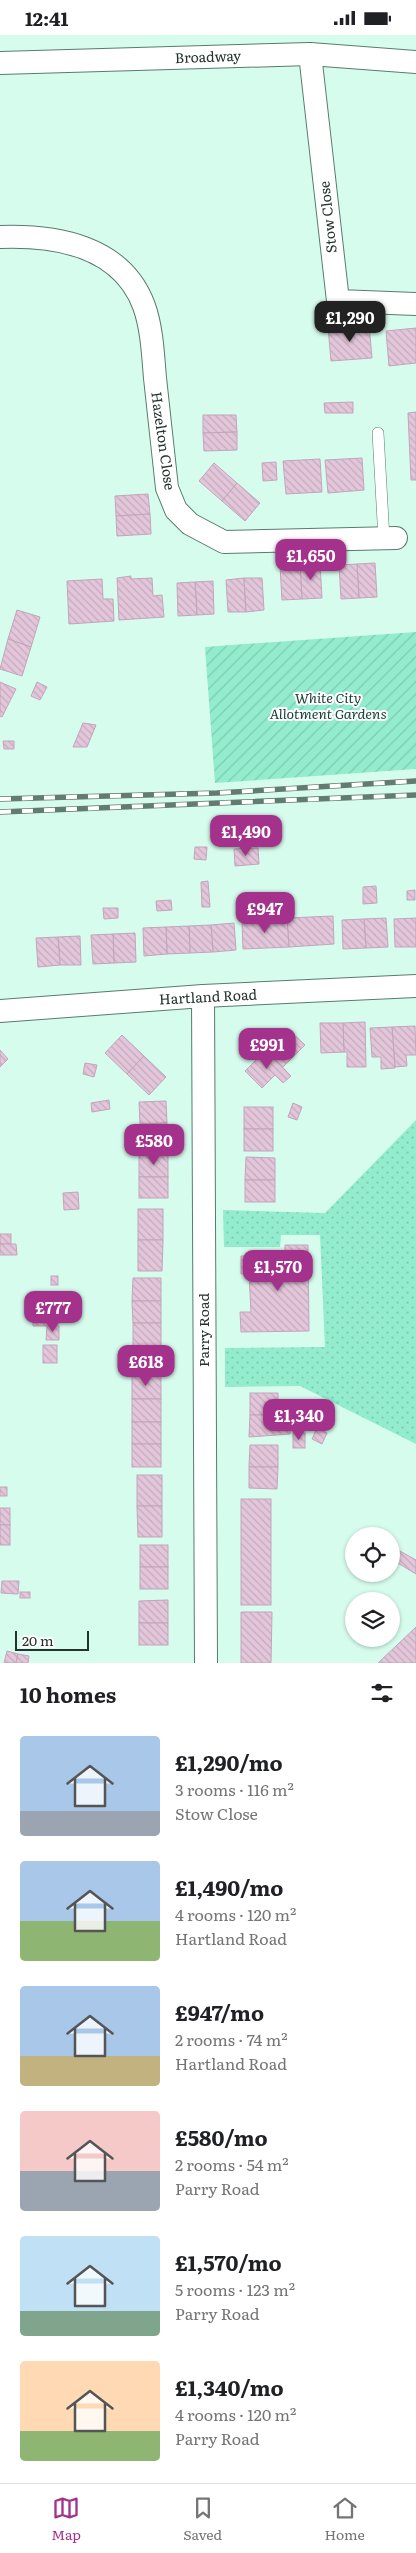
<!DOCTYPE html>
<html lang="en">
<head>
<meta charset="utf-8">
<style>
	body { margin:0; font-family:Literata,serif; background:#f2f2f2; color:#202124; height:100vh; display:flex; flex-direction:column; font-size:19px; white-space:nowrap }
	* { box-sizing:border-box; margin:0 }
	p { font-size:16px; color:#757577 }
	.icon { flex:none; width:28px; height:28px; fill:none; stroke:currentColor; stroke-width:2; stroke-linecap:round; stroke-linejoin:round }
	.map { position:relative; height:1628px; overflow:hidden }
	.panel { display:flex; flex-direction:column; background:#fff; flex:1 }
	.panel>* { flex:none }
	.buttons { position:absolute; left:345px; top:1492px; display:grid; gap:10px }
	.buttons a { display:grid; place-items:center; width:55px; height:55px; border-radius:50%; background:#fff; box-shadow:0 1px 4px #0004; font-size:25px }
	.scale { position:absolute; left:15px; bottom:12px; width:74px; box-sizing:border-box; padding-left:5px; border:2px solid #25332e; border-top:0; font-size:14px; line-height:18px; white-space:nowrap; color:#25332e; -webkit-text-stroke:4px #fff; paint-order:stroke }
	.price { position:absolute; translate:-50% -42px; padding:0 11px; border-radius:10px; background:#a4318c; color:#fff; font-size:16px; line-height:32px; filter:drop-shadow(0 1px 2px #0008) }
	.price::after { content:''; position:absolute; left:50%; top:30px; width:15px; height:11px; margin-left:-8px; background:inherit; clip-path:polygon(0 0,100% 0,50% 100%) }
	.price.current { background:#222; color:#fff }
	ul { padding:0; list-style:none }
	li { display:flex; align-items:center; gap:15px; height:125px; padding:0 20px }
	li span { display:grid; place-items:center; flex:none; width:140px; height:100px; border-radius:5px; color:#555 }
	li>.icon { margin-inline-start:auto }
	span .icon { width:60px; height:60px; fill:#fffc; stroke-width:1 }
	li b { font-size:21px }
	h2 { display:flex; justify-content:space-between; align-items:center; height:60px; padding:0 20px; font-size:21px }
	.status { display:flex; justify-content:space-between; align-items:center; height:35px; padding:0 25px; background:#fff; direction:ltr }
	.status svg { height:14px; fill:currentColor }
	.tab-bar { display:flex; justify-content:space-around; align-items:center; height:70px; border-top:1px solid #e0e0e0; background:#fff; font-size:14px; color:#757577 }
	.tab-bar a { display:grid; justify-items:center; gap:2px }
	.tab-bar .current { color:#a4318c }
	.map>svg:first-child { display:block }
	.park { fill:url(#park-dots) }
	.garden { fill:url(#garden-furrows) }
	.building { fill:url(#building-back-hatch); stroke:#c2a5b9 }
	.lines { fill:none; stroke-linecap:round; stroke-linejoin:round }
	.service-casing { stroke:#597b6e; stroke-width:12 }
	.minor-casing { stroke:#597b6e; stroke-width:24 }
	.service { stroke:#fff; stroke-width:11 }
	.minor { stroke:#fff; stroke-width:22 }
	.rail-casing { stroke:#647b72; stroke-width:5.5 }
	.rail { stroke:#fff; stroke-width:4; stroke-dasharray:11; stroke-linecap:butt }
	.labels { text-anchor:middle; stroke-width:4; stroke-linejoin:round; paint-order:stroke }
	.street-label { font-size:14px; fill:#25332e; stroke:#fff }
	.park-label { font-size:14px; font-style:italic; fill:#1a4336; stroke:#fff }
</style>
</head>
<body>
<div class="status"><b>12:41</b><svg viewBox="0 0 49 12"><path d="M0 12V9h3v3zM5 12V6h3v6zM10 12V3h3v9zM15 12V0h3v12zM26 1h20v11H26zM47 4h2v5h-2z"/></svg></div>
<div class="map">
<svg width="416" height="1628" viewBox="0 0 416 1628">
	<defs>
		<pattern id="park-dots" width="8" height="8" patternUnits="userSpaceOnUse" patternTransform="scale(1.25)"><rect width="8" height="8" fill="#92eccd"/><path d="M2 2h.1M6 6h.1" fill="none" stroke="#7ecbb0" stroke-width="1.8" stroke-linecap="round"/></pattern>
		<pattern id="garden-furrows" width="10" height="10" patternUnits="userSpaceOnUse" patternTransform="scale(1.25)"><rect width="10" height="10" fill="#92eccd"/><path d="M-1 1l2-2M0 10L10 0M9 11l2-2" fill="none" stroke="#7ecbb0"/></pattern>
		<pattern id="building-back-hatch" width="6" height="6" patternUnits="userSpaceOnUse" patternTransform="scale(1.25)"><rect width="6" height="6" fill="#e4c6db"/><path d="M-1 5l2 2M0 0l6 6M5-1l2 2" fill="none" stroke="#c3abbc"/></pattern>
	</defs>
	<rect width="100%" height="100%" fill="#d6fced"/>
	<!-- park -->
	<polygon class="park" points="416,1085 416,1409 300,1351 225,1352 225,1313 325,1312 320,1200 281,1200 280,1212 224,1212 223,1175 325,1178"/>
	<!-- garden -->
	<polygon class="garden" points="416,597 416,734 215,748 205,612"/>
	<!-- building -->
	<g class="building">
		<polygon points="369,289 372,323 331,326 328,292"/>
		<polygon points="416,293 416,328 389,331 386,296"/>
		<polygon points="353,367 353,378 325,378 324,368"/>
		<polygon points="416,377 416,445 411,445 408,378"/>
		<polygon points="203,380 236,380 237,397 203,398"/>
		<polygon points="237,397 237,415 204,416 203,398"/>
		<polygon points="362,423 364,455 328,458 325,425"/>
		<polygon points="320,424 322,457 286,459 283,426"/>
		<polygon points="276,427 277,445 263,446 262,428"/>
		<polygon points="214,428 237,448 222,466 199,446"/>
		<polygon points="237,448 260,468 245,486 222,466"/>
		<polygon points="148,459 150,479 116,481 115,461"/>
		<polygon points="150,479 151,499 117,501 116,481"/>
		<polygon points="375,528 377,562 359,563 357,529"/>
		<polygon points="320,529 322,563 302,564 300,530"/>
		<polygon points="357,529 359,563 341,564 339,530"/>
		<polygon points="300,530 302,564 282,565 280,531"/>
		<polygon points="131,541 131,544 152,543 153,561 162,560 164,582 119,585 117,543"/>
		<polygon points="244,543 246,577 228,577 226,545"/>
		<polygon points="244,543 262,543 264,575 246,577"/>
		<polygon points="102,544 103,564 113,564 114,586 69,589 67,546"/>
		<polygon points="213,546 214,579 197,580 195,547"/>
		<polygon points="195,547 197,580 178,581 177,548"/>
		<polygon points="17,575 40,582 31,612 8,604"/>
		<polygon points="8,604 31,612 22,641 0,634"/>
		<polygon points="0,647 16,654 2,682 0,681"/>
		<polygon points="37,647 47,652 40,665 31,661"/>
		<polygon points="83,688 96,690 87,712 73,712"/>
		<polygon points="3,706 14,706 14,714 4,714"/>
		<polygon points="195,812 207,812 206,825 194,824"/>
		<polygon points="258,813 259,829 235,831 234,814"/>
		<polygon points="208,846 210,872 202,872 201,847"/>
		<polygon points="376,851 377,868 363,869 363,852"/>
		<polygon points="407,856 415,855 415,865 407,865"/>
		<polygon points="171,865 172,875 157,876 156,866"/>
		<polygon points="103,873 118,873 118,883 104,884"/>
		<polygon points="333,881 334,909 289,912 287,883"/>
		<polygon points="287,883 289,912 243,914 242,886"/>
		<polygon points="386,883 388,912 366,913 364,884"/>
		<polygon points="416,883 416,912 395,912 394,884"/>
		<polygon points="364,884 366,913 343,914 342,885"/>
		<polygon points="234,888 236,915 213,917 211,890"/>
		<polygon points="211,890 213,917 190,918 189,891"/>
		<polygon points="189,891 190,918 167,919 166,892"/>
		<polygon points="166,892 167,919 144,921 143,893"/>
		<polygon points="135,898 136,927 114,928 113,899"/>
		<polygon points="113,899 114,928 93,929 91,900"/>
		<polygon points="80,901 81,930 60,930 58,902"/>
		<polygon points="58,902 60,930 38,932 36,903"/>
		<polygon points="365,987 366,1032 347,1032 347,1017 344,1017 343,988"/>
		<polygon points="320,988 343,988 344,1017 321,1018"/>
		<polygon points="415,991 416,1020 406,1020 407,1031 395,1032 392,992"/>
		<polygon points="392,992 395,1033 381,1034 381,1022 372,1022 370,993"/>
		<polygon points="287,993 305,1010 283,1032 266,1015"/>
		<polygon points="122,1000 144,1021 127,1039 105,1018"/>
		<polygon points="0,1015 8,1024 0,1032"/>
		<polygon points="266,1015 291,1041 283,1048 275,1040 262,1053 245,1036"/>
		<polygon points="144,1021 166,1042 149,1060 127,1039"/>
		<polygon points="85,1028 97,1030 94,1042 83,1039"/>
		<polygon points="109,1065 110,1074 92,1077 91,1068"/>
		<polygon points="166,1066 167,1088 140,1089 139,1067"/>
		<polygon points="293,1068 302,1072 297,1085 288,1082"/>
		<rect x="244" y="1072" width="29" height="22"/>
		<polygon points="167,1088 168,1111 140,1112 140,1089"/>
		<rect x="244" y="1094" width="29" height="22"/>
		<rect x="139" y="1120" width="29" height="22"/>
		<polygon points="246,1122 275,1123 275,1145 245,1145"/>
		<rect x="139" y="1142" width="29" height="21"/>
		<rect x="245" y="1145" width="30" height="22"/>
		<polygon points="78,1157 79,1174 64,1175 63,1158"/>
		<rect x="138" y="1174" width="25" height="31"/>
		<rect x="0" y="1199" width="11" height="10"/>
		<polygon points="138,1205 163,1205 162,1236 138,1236"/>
		<polygon points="0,1209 16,1209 17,1220 0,1220"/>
		<polygon points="285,1210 308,1210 309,1296 241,1297 240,1277 251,1277 249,1239 241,1239 241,1221 285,1220"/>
		<rect x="51" y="1241" width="7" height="9"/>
		<polygon points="133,1243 161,1243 161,1266 132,1266"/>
		<polygon points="132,1266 161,1266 161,1288 133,1288"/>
		<polygon points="33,1275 56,1275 55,1291 33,1291"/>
		<rect x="133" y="1288" width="28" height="23"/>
		<polygon points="47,1291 59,1291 59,1305 46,1305"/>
		<rect x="43" y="1310" width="14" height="18"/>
		<rect x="133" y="1311" width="28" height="23"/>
		<rect x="132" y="1341" width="29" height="23"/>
		<rect x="250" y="1358" width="28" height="22"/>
		<rect x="132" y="1364" width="29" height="23"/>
		<polygon points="250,1380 290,1380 290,1399 249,1402"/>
		<rect x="132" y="1387" width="29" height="22"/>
		<polygon points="317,1393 327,1398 322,1409 312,1404"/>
		<rect x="293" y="1398" width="12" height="15"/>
		<rect x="132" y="1409" width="29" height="23"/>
		<polygon points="250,1410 278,1410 278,1432 249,1432"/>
		<polygon points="249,1432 278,1432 277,1454 249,1453"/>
		<rect x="137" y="1440" width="25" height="31"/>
		<rect x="0" y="1452" width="7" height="9"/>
		<rect x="241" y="1464" width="30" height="106"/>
		<polygon points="137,1471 162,1471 162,1502 138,1502"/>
		<rect x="0" y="1473" width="10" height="17"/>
		<rect x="0" y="1490" width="10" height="20"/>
		<rect x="140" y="1510" width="28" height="22"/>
		<polygon points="391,1511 416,1525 416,1539 391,1524"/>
		<rect x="140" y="1532" width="28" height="22"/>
		<polygon points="2,1546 19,1546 18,1559 1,1558"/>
		<rect x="20" y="1557" width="10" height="6"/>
		<polygon points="168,1565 168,1588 139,1588 139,1566"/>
		<polygon points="241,1577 272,1577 271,1628 241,1628"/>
		<rect x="139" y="1588" width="29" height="22"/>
		<polygon points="416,1592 416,1628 378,1628"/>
		<polygon points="7,1616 18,1619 16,1628 4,1628"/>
		<polygon points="18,1619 29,1621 28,1628 16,1628"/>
	</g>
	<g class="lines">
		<!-- service casing -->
		<g class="service-casing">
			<polyline id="service" points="378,398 384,504"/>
		</g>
		<!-- minor casing -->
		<g class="minor-casing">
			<g id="minor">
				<polyline points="310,19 338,266 416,269"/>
				<polyline points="0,28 310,19 416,27"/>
				<path d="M0,202c56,-2 122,9 144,69 8,22 9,49 11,72 4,37 8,73 12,110l9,22 14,14 34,18 172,-4"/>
				<polyline points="203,961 206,1628"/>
				<polyline points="0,976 203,961 416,951"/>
			</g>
		</g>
		<!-- service -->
		<use href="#service" class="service"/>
		<!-- minor -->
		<use href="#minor" class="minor"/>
		<!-- rail casing -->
		<g class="rail-casing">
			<g id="rail">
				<polyline points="0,764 217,758 416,746"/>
				<polyline points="0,777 416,760"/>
			</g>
		</g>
		<!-- rail -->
		<use href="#rail" class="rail"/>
	</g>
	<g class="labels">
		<!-- street labels -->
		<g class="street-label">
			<text transform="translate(208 22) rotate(-2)" y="5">Broadway</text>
			<text transform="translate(328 182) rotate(-96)" y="5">Stow Close</text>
			<text transform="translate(163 406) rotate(82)" y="5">Hazelton Close</text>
			<text transform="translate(208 962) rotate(-3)" y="5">Hartland Road</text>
			<text transform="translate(204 1295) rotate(-90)" y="5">Parry Road</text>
		</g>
		<!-- park labels -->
		<g class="park-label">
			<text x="328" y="668">White City<tspan x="328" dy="16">Allotment Gardens</tspan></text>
		</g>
	</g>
</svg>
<div class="buttons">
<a><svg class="icon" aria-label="locate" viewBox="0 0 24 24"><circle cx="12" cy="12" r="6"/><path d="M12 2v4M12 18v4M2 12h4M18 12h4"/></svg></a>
<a><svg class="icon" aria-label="layers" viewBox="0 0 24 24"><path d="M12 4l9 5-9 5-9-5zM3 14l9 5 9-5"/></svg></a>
</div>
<div class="scale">20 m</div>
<b class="price current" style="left:350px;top:308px">£1,290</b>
<b class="price" style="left:311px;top:546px">£1,650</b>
<b class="price" style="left:246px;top:822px">£1,490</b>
<b class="price" style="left:265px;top:899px">£947</b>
<b class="price" style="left:267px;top:1035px">£991</b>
<b class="price" style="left:154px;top:1131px">£580</b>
<b class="price" style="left:278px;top:1257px">£1,570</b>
<b class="price" style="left:53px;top:1298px">£777</b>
<b class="price" style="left:146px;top:1352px">£618</b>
<b class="price" style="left:299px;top:1406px">£1,340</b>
</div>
<section class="panel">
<h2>10 homes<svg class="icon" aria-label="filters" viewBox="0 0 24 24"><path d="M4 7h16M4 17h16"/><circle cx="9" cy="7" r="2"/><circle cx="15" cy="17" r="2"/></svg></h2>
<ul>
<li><span style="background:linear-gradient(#a9c7e8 75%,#9aa5b1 0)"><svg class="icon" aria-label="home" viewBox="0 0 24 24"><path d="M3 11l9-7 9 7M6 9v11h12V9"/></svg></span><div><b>£1,290/mo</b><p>3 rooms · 116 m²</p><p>Stow Close</p></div></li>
<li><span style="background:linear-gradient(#a9c7e8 60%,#8fb573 0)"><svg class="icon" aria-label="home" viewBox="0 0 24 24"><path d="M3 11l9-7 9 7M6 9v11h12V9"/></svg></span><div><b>£1,490/mo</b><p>4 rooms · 120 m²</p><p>Hartland Road</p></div></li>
<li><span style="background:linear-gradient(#a9c7e8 70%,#c2b280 0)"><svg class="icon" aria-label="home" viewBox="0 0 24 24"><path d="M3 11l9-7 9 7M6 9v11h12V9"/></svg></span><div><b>£947/mo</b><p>2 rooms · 74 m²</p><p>Hartland Road</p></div></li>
<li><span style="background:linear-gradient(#f6c9c9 60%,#9aa5b1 0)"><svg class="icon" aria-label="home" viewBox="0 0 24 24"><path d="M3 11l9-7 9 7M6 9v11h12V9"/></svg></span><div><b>£580/mo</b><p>2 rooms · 54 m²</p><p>Parry Road</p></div></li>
<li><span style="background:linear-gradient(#bfe0f5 75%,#7fa58c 0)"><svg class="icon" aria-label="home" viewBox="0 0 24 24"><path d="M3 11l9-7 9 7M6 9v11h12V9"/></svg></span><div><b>£1,570/mo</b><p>5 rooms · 123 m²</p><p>Parry Road</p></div></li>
<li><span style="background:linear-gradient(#ffd9b3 70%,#8fb573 0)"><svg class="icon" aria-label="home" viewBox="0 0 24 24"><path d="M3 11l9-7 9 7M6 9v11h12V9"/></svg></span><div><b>£1,340/mo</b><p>4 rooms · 120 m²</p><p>Parry Road</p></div></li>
</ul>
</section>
<nav class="tab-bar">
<a class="current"><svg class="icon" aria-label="map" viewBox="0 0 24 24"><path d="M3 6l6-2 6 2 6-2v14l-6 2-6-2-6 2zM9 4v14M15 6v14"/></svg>Map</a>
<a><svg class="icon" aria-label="saved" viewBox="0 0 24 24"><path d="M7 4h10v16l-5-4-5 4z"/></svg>Saved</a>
<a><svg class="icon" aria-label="home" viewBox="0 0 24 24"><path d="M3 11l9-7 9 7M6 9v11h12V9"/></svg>Home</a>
</nav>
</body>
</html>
